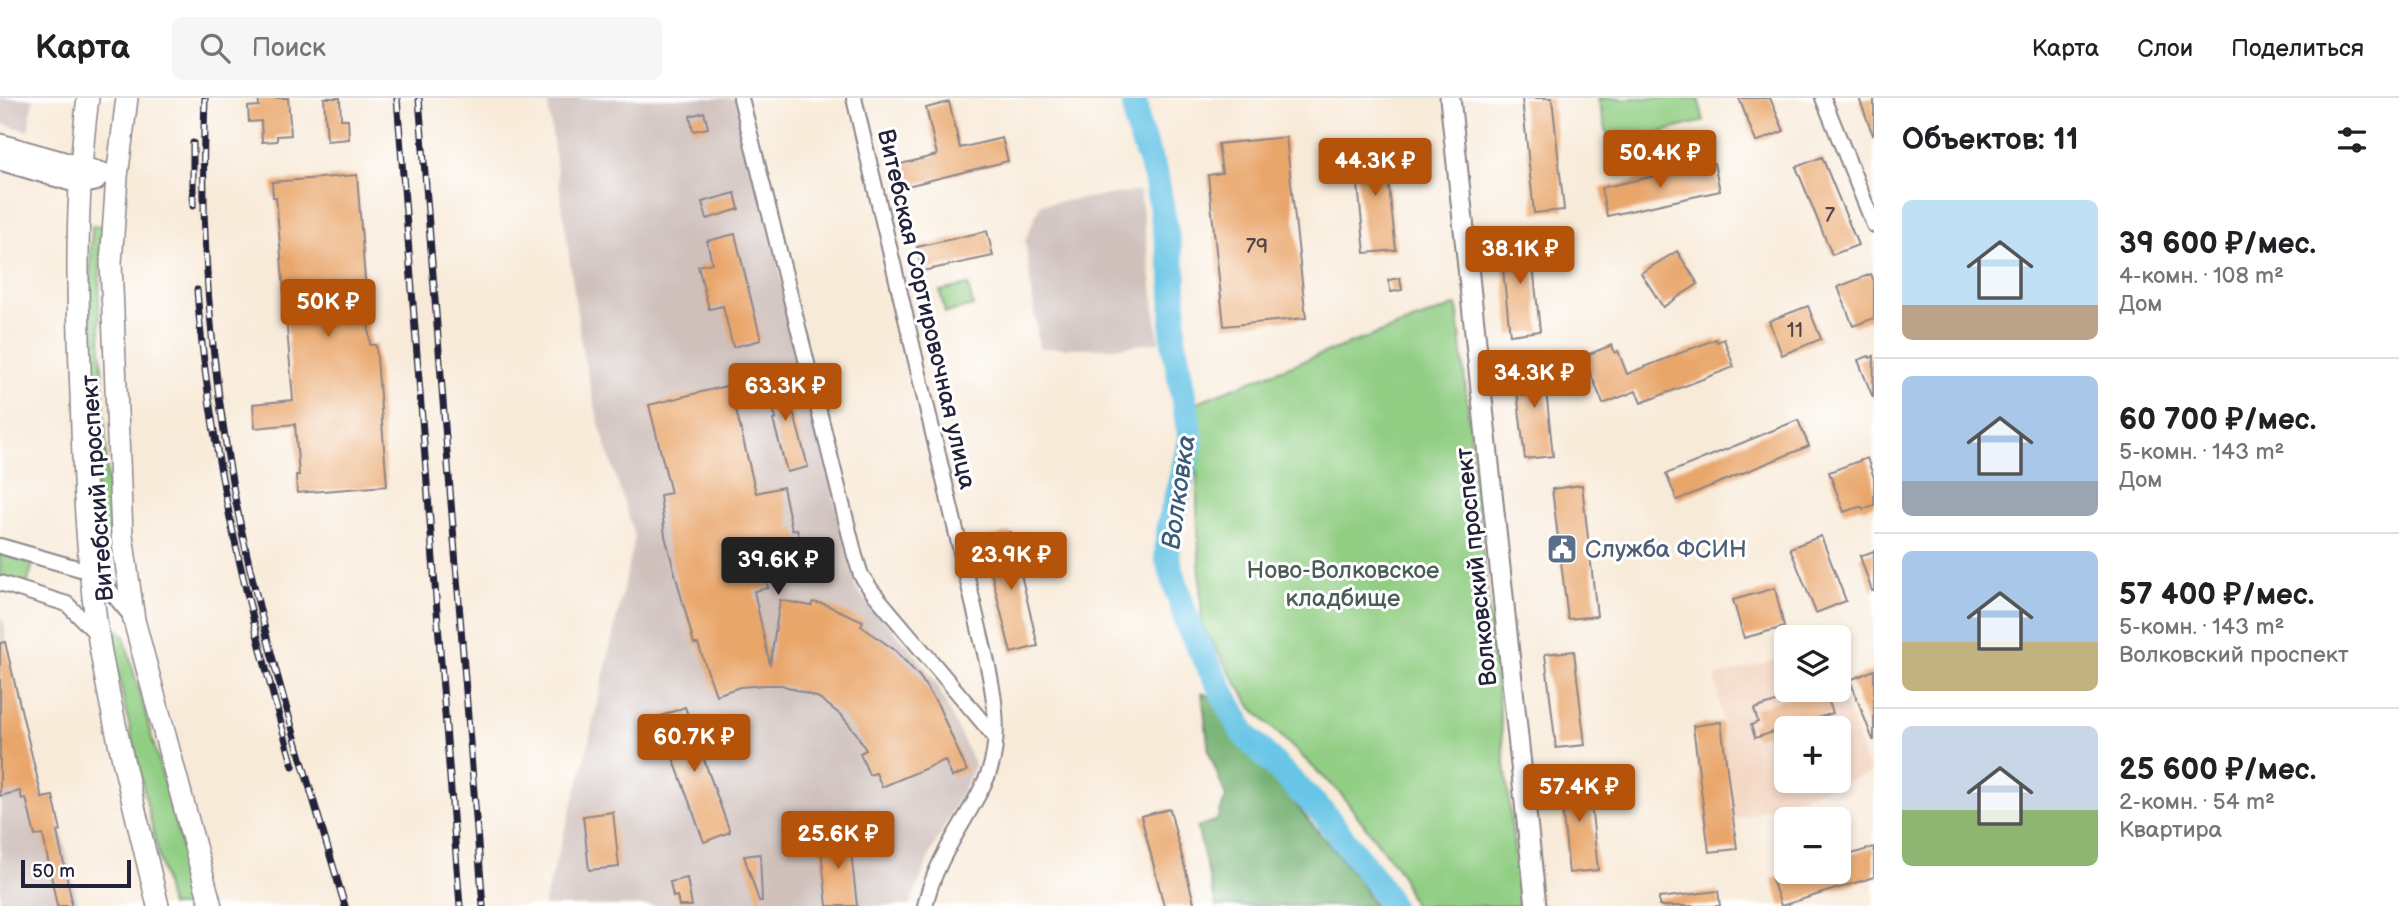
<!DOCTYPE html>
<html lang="ru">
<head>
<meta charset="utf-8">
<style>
	body { margin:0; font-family:"Balsamiq Sans",sans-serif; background:#f6f6f6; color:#202124; height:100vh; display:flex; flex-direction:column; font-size:26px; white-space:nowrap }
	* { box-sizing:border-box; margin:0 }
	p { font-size:23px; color:#757577 }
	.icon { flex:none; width:38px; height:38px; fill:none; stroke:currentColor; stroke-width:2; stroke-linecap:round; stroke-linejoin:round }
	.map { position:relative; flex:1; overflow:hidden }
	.drawer { display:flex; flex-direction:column; background:#fff; width:525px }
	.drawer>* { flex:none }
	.fabs { position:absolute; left:1774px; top:527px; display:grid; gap:14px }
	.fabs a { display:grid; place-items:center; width:77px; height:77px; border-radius:10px; background:#fff; box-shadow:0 4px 10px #0003; font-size:35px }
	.scale { position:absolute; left:21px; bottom:18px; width:110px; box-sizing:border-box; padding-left:7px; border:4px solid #22223b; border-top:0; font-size:19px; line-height:24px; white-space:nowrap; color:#22223b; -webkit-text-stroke:5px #fff; paint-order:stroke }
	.price { position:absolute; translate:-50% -60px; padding:0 16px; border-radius:7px; background:#b45309; color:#fff; font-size:23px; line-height:46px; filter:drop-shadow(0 2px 4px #0008) }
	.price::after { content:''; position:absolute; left:50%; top:42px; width:21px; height:16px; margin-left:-10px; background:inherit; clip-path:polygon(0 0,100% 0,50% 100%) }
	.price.on { background:#222; color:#fff }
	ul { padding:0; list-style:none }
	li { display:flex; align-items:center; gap:21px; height:175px; padding:0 28px }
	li+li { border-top:2px solid #e0e0e0 }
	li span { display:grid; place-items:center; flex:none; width:196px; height:140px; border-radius:10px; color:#555 }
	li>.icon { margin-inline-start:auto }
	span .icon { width:84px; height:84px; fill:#fffc; stroke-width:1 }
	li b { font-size:30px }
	h2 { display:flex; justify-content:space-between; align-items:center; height:84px; padding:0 28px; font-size:30px }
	header { display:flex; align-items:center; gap:42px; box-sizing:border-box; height:98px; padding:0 35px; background:#fff; border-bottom:2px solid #e0e0e0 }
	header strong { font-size:33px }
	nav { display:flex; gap:38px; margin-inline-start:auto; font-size:24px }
	.search { width:490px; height:63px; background:#f6f6f6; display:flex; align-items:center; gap:18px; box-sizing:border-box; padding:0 24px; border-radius:10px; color:#757577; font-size:26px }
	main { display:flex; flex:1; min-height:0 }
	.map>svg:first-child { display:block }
	.built { fill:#f3d4bf; fill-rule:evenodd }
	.industrial { fill:#cfc0bb }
	.green { fill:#91ce83; stroke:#5a785f; stroke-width:2 }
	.forest { fill:#74b171; stroke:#4b6a56; stroke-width:2 }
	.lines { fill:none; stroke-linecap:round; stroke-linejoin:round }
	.river { stroke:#68c5e6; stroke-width:26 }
	.building { fill:#e9a66a }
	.street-casing { stroke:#8d868a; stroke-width:18 }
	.secondary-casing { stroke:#8d868a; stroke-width:23 }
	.primary-casing { stroke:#8d868a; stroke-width:24 }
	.street { stroke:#fff; stroke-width:14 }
	.secondary { stroke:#fff; stroke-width:19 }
	.primary { stroke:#fff; stroke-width:21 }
	.rail-casing { stroke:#22223b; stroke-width:7 }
	.rail { stroke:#fff; stroke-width:4.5; stroke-dasharray:13; stroke-linecap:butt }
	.labels { text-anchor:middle; stroke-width:6; stroke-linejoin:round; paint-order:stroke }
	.number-label { font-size:21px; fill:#544347 }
	.street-label { font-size:24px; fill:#22223b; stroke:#fff }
	.service-label { font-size:24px; fill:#4e5e75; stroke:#fff; text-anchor:start }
	.park-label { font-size:24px; fill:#495e54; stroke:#fff }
	.water-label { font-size:26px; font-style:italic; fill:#3a5b77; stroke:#fff }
</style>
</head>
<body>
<header>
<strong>Карта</strong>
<div class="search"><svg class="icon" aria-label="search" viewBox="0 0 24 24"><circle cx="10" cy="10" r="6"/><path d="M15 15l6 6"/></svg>Поиск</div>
<nav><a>Карта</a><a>Слои</a><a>Поделиться</a></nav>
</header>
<main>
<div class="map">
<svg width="1874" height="808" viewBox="0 0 1874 808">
	<rect width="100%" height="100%" fill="#fff"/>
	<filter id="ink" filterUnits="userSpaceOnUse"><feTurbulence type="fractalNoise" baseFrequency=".0143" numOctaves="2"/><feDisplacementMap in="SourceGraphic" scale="14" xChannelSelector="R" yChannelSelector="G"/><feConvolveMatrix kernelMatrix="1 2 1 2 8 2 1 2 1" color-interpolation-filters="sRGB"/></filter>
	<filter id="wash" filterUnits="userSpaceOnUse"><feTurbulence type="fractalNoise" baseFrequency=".00686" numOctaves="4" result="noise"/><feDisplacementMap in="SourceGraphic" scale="28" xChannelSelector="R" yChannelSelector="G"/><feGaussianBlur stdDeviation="1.57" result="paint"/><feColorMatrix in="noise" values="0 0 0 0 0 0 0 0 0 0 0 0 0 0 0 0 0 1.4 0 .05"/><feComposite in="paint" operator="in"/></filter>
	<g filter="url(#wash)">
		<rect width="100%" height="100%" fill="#f8ead8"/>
		<!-- built -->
		<path class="built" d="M1787,558v34h52v-3l31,86 -137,47 -17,-143zM1787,630h52v52h-52z"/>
		<!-- industrial -->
		<g class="industrial">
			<polygon points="0,0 33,0 28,33 0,25"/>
			<polygon points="547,0 736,0 769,128 856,491 919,561 934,583 941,595 975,668 930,756 910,808 543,808 583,669 635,439 600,329 583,257"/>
			<polygon points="1140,93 1159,244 1113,250 1039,250 1025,142 1041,106"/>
			<polygon points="0,517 5,529 6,551 41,697 46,699 53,698 79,808 0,808"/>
		</g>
		<!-- green -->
		<g class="green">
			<polygon points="1598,0 1698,0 1704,23 1610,47"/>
			<path d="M92,128h9l-2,81 11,226 -5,6 -6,-6c-5,-102 -13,-205 -7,-307z"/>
			<polygon points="968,187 973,208 945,215 940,193"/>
			<polygon points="1457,207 1520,808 1414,808 1400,774 1340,695 1252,610 1202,528 1197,406 1197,304 1313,259"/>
			<polygon points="0,456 33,466 27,486 0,478"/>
			<polygon points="117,532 124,538 198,808 170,808 110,542 112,533"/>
		</g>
		<!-- forest -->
		<polygon class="forest" points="1202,595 1231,608 1300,712 1360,783 1374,808 1216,808 1197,729 1217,722 1226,699 1209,654"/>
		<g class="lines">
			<!-- river -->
			<polyline class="river" points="1134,0 1137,27 1156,79 1174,180 1173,239 1191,343 1169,429 1167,459 1189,530 1244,636 1324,716 1380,789 1390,808"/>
		</g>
		<g id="blocks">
			<!-- building -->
			<g class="building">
				<polygon points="258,0 288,0 291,37 277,38 277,43 262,44 261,23 249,24 248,9 259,8"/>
				<polygon points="324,0 340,0 341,21 348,21 349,41 327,43"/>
				<polygon points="1522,0 1552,0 1564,112 1534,115"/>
				<polygon points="1739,0 1770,0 1784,33 1756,44"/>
				<polygon points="1859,0 1874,0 1874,36 1873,37"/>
				<polygon points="949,4 960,50 1002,40 1008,63 903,89 897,67 937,57 926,10"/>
				<polygon points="704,14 708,30 693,33 690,18"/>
				<polygon points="1286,39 1306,220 1224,228 1208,77 1222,75 1218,46"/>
				<polygon points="1384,45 1396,152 1365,155 1354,48"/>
				<polygon points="1822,59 1858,147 1832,157 1796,69"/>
				<polygon points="1714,65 1720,93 1607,118 1601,90"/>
				<polygon points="357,77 370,247 376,247 387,388 297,395 296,377 299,377 295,326 255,330 253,306 293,302 276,99 273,99 272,84"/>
				<polygon points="735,95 739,111 707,121 702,104"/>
				<polygon points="987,133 993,158 922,173 917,149"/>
				<polygon points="735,136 761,242 733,249 723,208 709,211 698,168 712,165 707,143"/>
				<polygon points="1530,139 1540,233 1510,237 1500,143"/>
				<polygon points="1677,153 1698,186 1663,209 1641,175"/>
				<polygon points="1871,176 1874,183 1874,220 1853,228 1838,189"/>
				<polygon points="1400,180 1402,192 1391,194 1388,182"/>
				<polygon points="1808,208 1821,241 1782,257 1769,223"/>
				<polygon points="1716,241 1717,244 1724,241 1734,269 1641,305 1636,293 1603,306 1584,258 1612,247 1615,255 1618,253 1627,276"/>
				<polygon points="1869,258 1870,260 1874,258 1873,300 1858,262"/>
				<polygon points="1543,264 1553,358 1525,361 1514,268"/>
				<polygon points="776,267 791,317 794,316 808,369 787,374 773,322 776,321 763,271"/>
				<polygon points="730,287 756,395 783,389 792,432 797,431 800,445 794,446 797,460 763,468 768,490 754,493 770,567 780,502 811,508 813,504 824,506 863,523 861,528 896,553 920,579 938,607 967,673 952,679 945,662 882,689 876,675 869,677 860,655 866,652 856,635 842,618 819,600 782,587 765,587 740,589 716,597 698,546 694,546 665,438 660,397 671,395 649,307"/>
				<polygon points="1798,322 1809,348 1677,402 1666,376"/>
				<polygon points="1867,360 1874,380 1874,407 1863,411 1862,409 1859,409 1844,414 1829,374"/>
				<polygon points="1582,387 1597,518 1568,521 1552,391"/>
				<polygon points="1011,434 1038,548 1011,555 983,441"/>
				<polygon points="1821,438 1846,503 1816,515 1790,450"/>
				<polygon points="1874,453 1874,493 1872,493 1860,458"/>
				<polygon points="1775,490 1784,529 1744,540 1733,502"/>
				<polygon points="5,544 42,700 53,698 61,733 57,734 71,799 71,808 57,808 43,737 35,738 26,700 22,701 20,693 0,698 0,545"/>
				<polygon points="1574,553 1585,647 1556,650 1545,556"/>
				<polygon points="1874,572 1874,642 1873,642 1850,582"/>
				<polygon points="1813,592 1817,592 1821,604 1828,601 1833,615 1755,640 1751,627 1758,624 1754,611"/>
				<polygon points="685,609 730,734 704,744 658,619"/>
				<polygon points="1721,624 1737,751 1709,754 1693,628"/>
				<polygon points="1588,677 1598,772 1569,775 1559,680"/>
				<polygon points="1170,711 1174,728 1195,808 1164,808 1141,718"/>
				<polygon points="613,714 619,769 589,772 583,718"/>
				<polygon points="849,736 857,808 827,808 820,740"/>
				<polygon points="1874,749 1874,779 1781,808 1772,781 1795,774 1839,774 1839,760"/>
				<polygon points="760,756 762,803 759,803 744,758"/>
				<polygon points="687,780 692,808 679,808 677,798 673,799 670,784"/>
				<polygon points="1718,793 1720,808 1659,808 1659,800"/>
			</g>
		</g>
	</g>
	<g filter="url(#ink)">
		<use href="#blocks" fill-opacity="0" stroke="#8d868a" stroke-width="2"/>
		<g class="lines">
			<!-- street casing -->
			<g class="street-casing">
				<g id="street">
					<polyline points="741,0 855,458 861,477 872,493 995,639"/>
					<path d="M854,0l128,543c10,40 22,94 6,134 -20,46 -52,80 -63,131"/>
					<polyline points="1823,0 1874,127"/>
					<polyline points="0,448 91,474 107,489 131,518"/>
					<polyline points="0,485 67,506 98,537"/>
				</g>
			</g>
			<!-- secondary casing -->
			<g class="secondary-casing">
				<g id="secondary">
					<polyline points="1450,0 1536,808"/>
					<polyline points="0,46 117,79"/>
					<polyline points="0,62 81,86 95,83"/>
				</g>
			</g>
			<!-- primary casing -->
			<g class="primary-casing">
				<g id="primary">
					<path d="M88,0c-13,98 -11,198 -7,296 2,76 5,152 15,227 14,95 40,192 62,285"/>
					<polyline points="127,0 117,79 111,165 122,437 134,522 211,808"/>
				</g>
			</g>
			<!-- street -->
			<use href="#street" class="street"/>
			<!-- secondary -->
			<use href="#secondary" class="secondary"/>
			<!-- primary -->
			<use href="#primary" class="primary"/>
			<!-- rail casing -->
			<g class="rail-casing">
				<g id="rail">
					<path d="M205,0c-5,118 3,236 22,353 24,154 74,305 118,455"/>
					<polyline points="397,0 460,808"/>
					<polyline points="419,0 483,808"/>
					<polyline points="193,45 193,108"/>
					<path d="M197,192c12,163 51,320 96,476"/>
				</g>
			</g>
			<!-- rail -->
			<use href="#rail" class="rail"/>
		</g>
	</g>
	<!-- icons -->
	<defs>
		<g id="civic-square" transform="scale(1.575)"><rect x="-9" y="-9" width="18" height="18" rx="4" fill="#5c6f8a" stroke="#fff"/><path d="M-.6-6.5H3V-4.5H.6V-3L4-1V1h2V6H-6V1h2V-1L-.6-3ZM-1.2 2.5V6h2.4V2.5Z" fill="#fff"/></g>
	</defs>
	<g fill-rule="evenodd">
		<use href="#civic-square" x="1562" y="451"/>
	</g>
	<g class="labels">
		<!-- number labels -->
		<g class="number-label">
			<text x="1830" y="124">7</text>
			<text x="1257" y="155">79</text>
			<text x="1795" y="239">11</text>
		</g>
		<!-- street labels -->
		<g class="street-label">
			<text transform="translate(927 211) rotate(77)" y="8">Витебская Сортировочная улица</text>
			<text transform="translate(97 390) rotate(-94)" y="8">Витебский проспект</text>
			<text transform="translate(1476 469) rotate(-96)" y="8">Волковский проспект</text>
		</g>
		<!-- service labels -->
		<g class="service-label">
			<text x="1585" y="459">Служба ФСИН</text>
		</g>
		<!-- park labels -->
		<g class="park-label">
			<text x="1343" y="480">Ново-Волковское<tspan x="1343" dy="28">кладбище</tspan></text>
		</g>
		<!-- water labels -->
		<g class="water-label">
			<text transform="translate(1178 394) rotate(-82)" y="9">Волковка</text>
		</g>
	</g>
</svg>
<div class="fabs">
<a><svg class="icon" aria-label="layers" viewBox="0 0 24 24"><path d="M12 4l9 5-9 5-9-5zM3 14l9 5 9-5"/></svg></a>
<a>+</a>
<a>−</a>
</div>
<div class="scale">50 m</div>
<b class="price" style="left:1660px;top:92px">50.4K ₽</b>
<b class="price" style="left:1375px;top:100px">44.3K ₽</b>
<b class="price" style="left:1520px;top:188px">38.1K ₽</b>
<b class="price" style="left:328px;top:241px">50K ₽</b>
<b class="price" style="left:1534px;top:312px">34.3K ₽</b>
<b class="price" style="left:785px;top:325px">63.3K ₽</b>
<b class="price" style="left:1011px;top:494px">23.9K ₽</b>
<b class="price on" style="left:778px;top:499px">39.6K ₽</b>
<b class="price" style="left:694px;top:676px">60.7K ₽</b>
<b class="price" style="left:1579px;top:726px">57.4K ₽</b>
<b class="price" style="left:838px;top:773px">25.6K ₽</b>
</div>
<section class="drawer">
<h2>Объектов: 11<svg class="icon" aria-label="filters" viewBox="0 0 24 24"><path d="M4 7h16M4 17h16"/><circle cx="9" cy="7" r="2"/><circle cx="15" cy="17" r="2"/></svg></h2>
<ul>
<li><span style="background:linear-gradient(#bfe0f5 75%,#b9a48a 0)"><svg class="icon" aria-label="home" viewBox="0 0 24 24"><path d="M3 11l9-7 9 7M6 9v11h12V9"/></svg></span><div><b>39 600 ₽/мес.</b><p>4-комн. · 108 m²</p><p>Дом</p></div></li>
<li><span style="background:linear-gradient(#a9c7e8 75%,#9aa5b1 0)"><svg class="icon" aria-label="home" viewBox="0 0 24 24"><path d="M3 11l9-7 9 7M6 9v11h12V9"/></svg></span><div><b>60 700 ₽/мес.</b><p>5-комн. · 143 m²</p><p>Дом</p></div></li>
<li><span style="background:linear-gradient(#a9c7e8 65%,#c2b280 0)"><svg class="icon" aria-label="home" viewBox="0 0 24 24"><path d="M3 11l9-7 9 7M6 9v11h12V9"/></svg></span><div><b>57 400 ₽/мес.</b><p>5-комн. · 143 m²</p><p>Волковский проспект</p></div></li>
<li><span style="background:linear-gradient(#c9d6e8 60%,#8fb573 0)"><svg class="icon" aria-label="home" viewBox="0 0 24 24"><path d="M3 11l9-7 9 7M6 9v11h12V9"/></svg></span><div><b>25 600 ₽/мес.</b><p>2-комн. · 54 m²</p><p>Квартира</p></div></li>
</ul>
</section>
</main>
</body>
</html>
